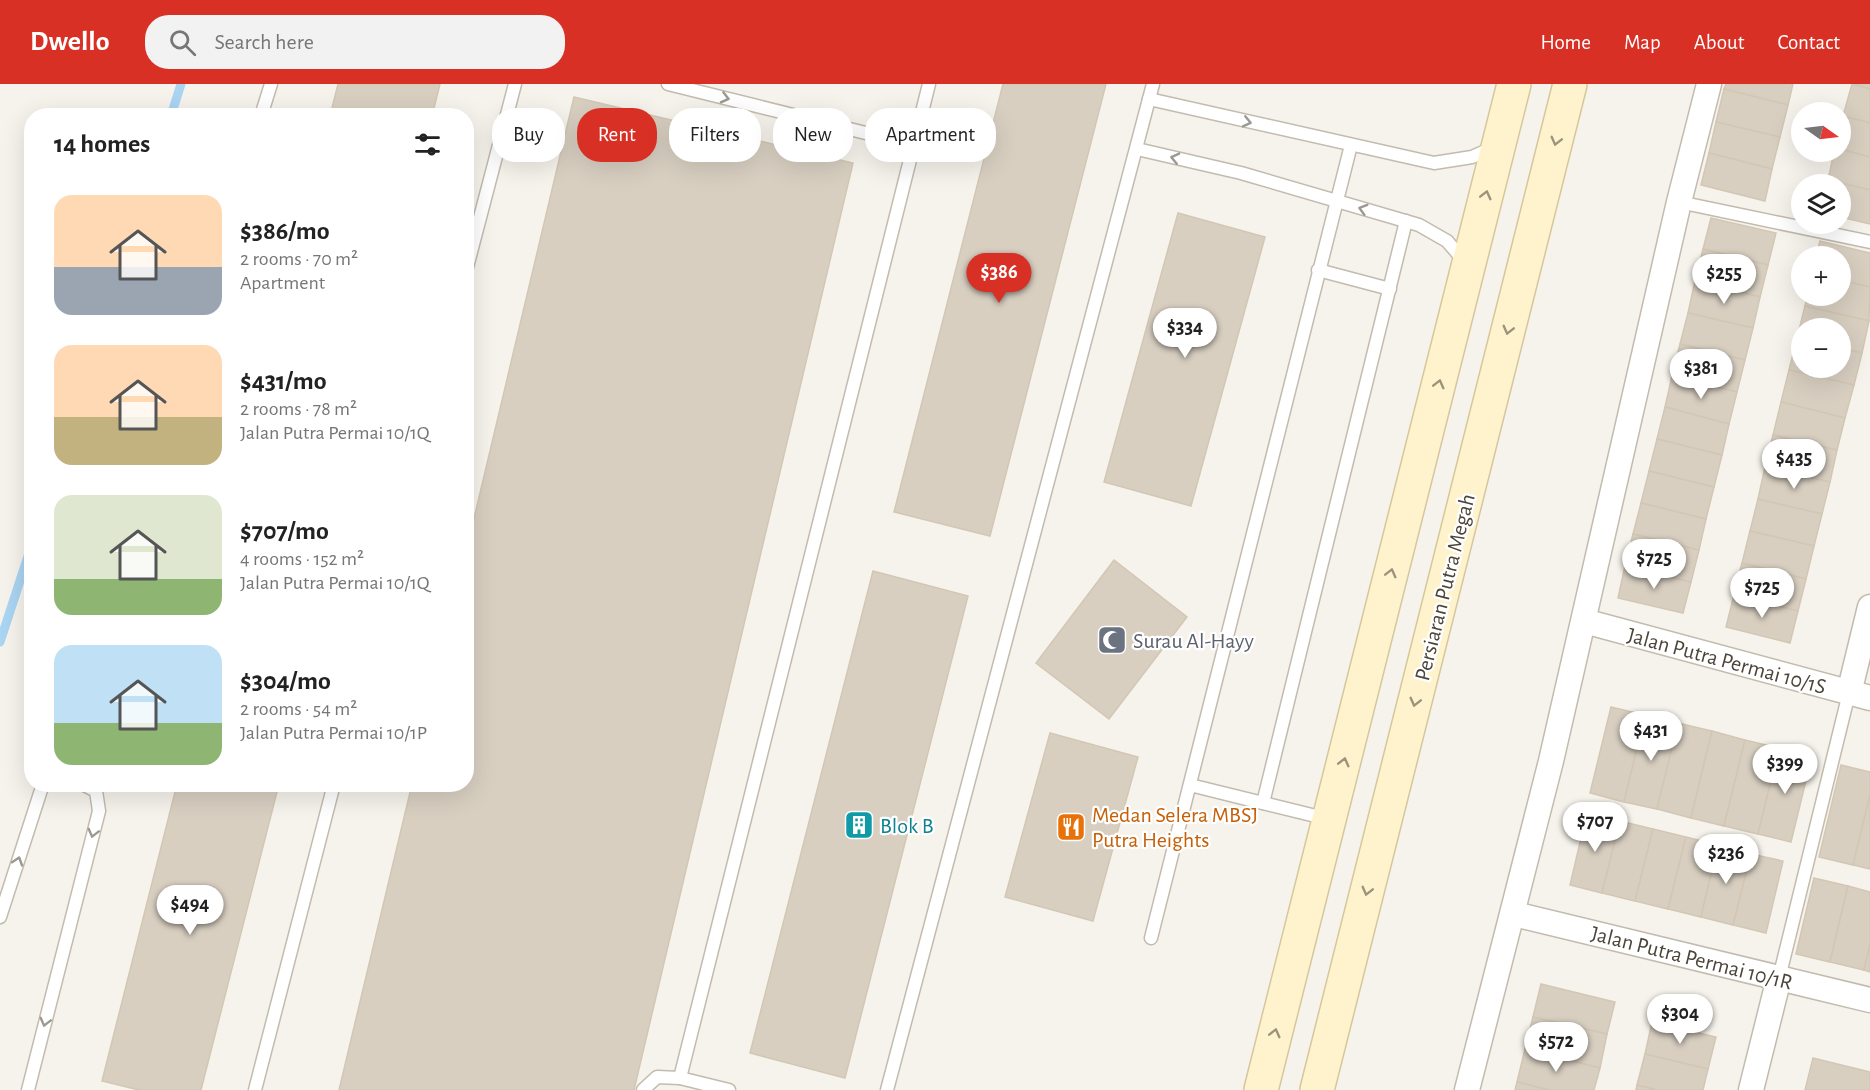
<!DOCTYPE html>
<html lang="en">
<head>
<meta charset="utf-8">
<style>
	body { margin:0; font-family:"Alegreya Sans",sans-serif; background:#f2f2f2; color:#222; height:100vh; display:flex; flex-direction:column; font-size:22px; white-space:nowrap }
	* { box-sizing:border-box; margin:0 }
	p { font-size:20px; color:#767676 }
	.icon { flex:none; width:33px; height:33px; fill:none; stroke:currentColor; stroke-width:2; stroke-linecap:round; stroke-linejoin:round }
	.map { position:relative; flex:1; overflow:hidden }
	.drawer { position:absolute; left:24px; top:24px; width:450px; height:684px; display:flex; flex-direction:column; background:#fff; border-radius:24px; box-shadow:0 6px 24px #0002 }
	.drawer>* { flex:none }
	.banner { position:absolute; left:492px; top:24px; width:570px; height:54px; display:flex; gap:12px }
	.needle { width:39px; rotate:104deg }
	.fabs { position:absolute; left:1791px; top:18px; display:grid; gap:12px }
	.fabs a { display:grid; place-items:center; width:60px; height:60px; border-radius:50%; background:#fff; box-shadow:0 6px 24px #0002; font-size:30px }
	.price { position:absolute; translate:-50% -51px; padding:0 14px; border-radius:21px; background:#fff; color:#222; font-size:20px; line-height:39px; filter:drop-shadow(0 2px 3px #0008) }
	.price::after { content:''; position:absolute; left:50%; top:36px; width:18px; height:14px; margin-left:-9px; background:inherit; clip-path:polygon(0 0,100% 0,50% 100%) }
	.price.on { background:#d93025; color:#fff }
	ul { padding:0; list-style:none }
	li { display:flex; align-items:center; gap:18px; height:150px; padding:0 30px }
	li span { display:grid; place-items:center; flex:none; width:168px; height:120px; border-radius:18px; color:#555 }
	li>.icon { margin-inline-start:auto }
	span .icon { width:72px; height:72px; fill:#fffc; stroke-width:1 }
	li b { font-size:26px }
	h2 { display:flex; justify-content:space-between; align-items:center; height:72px; padding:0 30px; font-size:26px }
	.pill { padding:0 21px; border-radius:24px; background:#fff; box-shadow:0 6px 24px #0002; font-size:21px; line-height:54px }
	.pill.on { background:#d93025; color:#fff }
	header { display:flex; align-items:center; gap:36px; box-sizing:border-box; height:84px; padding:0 30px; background:#d93025; color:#fff }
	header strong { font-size:28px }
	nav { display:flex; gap:33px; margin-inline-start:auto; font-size:21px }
	.search { width:420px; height:54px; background:#f2f2f2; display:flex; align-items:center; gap:15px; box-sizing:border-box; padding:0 21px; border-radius:24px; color:#767676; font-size:22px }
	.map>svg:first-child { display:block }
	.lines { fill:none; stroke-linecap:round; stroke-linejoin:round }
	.stream { stroke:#a9d4f2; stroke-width:9 }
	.building { fill:#d8cfc1; stroke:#d3c7b4; stroke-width:1.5 }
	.lane-casing { stroke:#c2bbae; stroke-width:15 }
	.street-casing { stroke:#c2bbae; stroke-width:27 }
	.secondary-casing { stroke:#d6c79b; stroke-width:36 }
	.lane { stroke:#fff; stroke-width:12 }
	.street { stroke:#fff; stroke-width:24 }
	.secondary { stroke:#fff3cd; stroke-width:33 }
	.oneway { stroke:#9c9892 }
	.oneway2 { stroke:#9c937c }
	.labels { text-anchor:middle; stroke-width:4.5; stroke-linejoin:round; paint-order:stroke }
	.street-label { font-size:22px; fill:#4b4439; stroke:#fff }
	.worship-label { font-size:22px; fill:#5b616d; stroke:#fff; text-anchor:start }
	.food-label { font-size:22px; fill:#c56008; stroke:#fff; text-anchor:start }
	.culture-label { font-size:22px; fill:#0d838f; stroke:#fff; text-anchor:start }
</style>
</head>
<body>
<header>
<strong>Dwello</strong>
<div class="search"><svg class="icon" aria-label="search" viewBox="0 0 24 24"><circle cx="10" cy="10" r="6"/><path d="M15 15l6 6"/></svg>Search here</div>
<nav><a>Home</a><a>Map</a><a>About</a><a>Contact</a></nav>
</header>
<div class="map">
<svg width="1870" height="1006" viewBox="0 0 1870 1006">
	<rect width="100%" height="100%" fill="#f6f3ec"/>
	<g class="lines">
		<!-- stream -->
		<g class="stream">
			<polyline points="171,32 181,0"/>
			<polyline points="0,558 32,460"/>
		</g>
	</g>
	<!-- building -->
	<g class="building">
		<polygon points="338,0 440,0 432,32 330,32"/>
		<polygon points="1003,0 1106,0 990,452 894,428"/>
		<polygon points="1726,0 1793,0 1788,21 1724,5"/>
		<polygon points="1852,0 1870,0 1870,5"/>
		<polygon points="1852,0 1870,5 1870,39 1843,32"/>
		<polygon points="1724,5 1788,21 1780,53 1716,38"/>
		<polygon points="574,13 853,79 634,1006 339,1006 412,700 466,700 466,468"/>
		<polygon points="1843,32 1870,39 1870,73 1840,65"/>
		<polygon points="1716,38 1780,53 1772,85 1709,69"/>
		<polygon points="1840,65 1870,73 1870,106 1828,96 1834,68"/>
		<polygon points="1709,69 1772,85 1765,117 1701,101"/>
		<polygon points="1828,96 1870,106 1870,140 1840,133 1840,100 1826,100"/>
		<polygon points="1178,129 1265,153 1191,422 1104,398"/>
		<polygon points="1711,134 1776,149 1768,181 1703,165"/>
		<polygon points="1820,157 1870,169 1870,203 1840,196 1840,172 1816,172"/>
		<polygon points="1703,165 1768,181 1760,213 1695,197"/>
		<polygon points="1840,196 1870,203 1869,237 1805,222 1807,212 1840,212"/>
		<polygon points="1695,197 1760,213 1753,244 1688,229"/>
		<polygon points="1805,222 1869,237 1862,269 1840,264 1840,244 1802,244 1802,255 1797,254"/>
		<polygon points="1688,229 1753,244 1745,276 1680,260"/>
		<polygon points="1797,254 1802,255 1802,284 1840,284 1840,264 1862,269 1854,301 1789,286"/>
		<polygon points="1680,260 1745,276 1737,308 1672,292"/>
		<polygon points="1789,286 1854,301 1845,334 1781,318"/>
		<polygon points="1672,292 1737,308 1729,340 1665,323"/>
		<polygon points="1781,318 1845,334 1837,366 1773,351"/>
		<polygon points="1665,323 1729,340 1722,371 1657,355"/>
		<polygon points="1773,351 1837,366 1830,398 1765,383"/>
		<polygon points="1657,355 1722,371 1714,403 1649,387"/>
		<polygon points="1765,383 1830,398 1822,430 1758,415"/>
		<polygon points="1649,387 1714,403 1706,435 1641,419"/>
		<polygon points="1758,415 1822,430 1814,462 1750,447"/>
		<polygon points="1641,419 1706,435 1699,466 1633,450"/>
		<polygon points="1750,447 1814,462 1806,495 1742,479"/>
		<polygon points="1633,450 1699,466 1691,498 1625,482"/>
		<polygon points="1114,476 1187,533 1109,635 1036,579"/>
		<polygon points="1742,479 1806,495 1798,527 1734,511"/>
		<polygon points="1625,482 1691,498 1683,529 1618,514"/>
		<polygon points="873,487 968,512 845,994 750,969"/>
		<polygon points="1734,511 1798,527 1790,559 1726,543"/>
		<polygon points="1611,623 1645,631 1624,718 1590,709"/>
		<polygon points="1645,631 1678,639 1657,725 1624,718"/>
		<polygon points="1678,639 1712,647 1691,734 1657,725"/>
		<polygon points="1712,647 1745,656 1724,742 1691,734"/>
		<polygon points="1050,649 1138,673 1093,837 1005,813"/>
		<polygon points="1745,656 1779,664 1758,750 1724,742"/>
		<polygon points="1779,664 1812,672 1791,758 1758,750"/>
		<polygon points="1841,681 1870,688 1870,711 1853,781 1819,773"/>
		<polygon points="177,700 279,700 201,1006 139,1006 102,997"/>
		<polygon points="1870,711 1870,785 1853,781"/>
		<polygon points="1587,729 1620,737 1602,809 1570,801"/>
		<polygon points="1620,737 1653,745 1635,817 1602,809"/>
		<polygon points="1653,745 1686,753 1668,825 1635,817"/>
		<polygon points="1686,753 1718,761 1701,833 1668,825"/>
		<polygon points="1718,761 1751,770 1733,841 1701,833"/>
		<polygon points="1751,770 1783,777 1766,849 1733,841"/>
		<polygon points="1814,794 1848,802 1830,878 1796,870"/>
		<polygon points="1848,802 1870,808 1870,860 1864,886 1830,878"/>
		<polygon points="1870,860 1870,888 1864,886"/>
		<polygon points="1541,900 1615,918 1607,950 1533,933"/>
		<polygon points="1533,933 1607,950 1600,984 1525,965"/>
		<polygon points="1652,938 1716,953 1708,985 1645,970"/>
		<polygon points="1525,965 1600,984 1594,1006 1549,1006 1517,998"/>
		<polygon points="1645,970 1708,985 1703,1006 1656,1006 1637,1001"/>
		<polygon points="1813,974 1870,988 1870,1006 1805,1006"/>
		<polygon points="1517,998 1549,1006 1515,1006"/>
		<polygon points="1637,1001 1656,1006 1636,1006"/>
	</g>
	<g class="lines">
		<!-- lane casing -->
		<g class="lane-casing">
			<g id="lane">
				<polyline points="668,0 914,61"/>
				<polyline points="1149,15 1434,79 1472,73 1492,64"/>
				<polyline points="261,32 271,0"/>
				<polyline points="1137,65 1241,89 1419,141 1447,157 1465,178"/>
				<polyline points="1679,118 1870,158"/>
				<polyline points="1318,186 1390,205"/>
				<polyline points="466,187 515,0"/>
				<polyline points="1190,701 1328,735"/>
				<polyline points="1263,719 1406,137"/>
				<polyline points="0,833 43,700"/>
				<polyline points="1151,854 1351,61"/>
				<polyline points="1779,894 1849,609"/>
				<polyline points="680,994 929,0"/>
				<polyline points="28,1006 99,727 96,707 82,700"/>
				<polyline points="255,1006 334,700"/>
				<polyline points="643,1006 657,993 680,994 729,1006"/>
				<polyline points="887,1006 1153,0"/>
			</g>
		</g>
		<!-- street casing -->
		<g class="street-casing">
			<g id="street">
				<polyline points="1584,537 1870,614"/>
				<polyline points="1849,609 1870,523"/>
				<polyline points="1514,830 1870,916"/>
				<polyline points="1467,1006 1551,677 1679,118 1709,0"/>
				<polyline points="1751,1006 1779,894"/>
			</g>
		</g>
		<!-- secondary casing -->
		<g class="secondary-casing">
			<g id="secondary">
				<polyline points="1261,1006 1514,0"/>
				<polyline points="1317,1006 1570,0"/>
			</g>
		</g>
		<!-- lane -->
		<use href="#lane" class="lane"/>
		<!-- street -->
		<use href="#street" class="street"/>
		<!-- secondary -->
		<use href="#secondary" class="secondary"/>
	</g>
	<!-- one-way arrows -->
	<defs><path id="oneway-chevron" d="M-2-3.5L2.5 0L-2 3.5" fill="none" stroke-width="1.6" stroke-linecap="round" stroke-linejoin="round" transform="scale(1.5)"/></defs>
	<g class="oneway">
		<use href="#oneway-chevron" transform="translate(725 14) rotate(14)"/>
		<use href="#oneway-chevron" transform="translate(1247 38) rotate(13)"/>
		<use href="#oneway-chevron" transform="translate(1175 74) rotate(-167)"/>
		<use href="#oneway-chevron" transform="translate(1363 125) rotate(-164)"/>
		<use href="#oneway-chevron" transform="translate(93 749) rotate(104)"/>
		<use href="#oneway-chevron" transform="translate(18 777) rotate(-72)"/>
		<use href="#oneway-chevron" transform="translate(45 938) rotate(104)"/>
	</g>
	<g class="oneway2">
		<use href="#oneway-chevron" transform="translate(1556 57) rotate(104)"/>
		<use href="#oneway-chevron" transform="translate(1486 111) rotate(-76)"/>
		<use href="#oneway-chevron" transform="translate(1508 246) rotate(104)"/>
		<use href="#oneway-chevron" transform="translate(1439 300) rotate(-76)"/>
		<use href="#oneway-chevron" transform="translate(1391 489) rotate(-76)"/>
		<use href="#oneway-chevron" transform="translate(1415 618) rotate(104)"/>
		<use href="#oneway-chevron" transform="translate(1344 678) rotate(-76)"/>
		<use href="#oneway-chevron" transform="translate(1367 807) rotate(104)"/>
		<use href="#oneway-chevron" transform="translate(1275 949) rotate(-76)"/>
	</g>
	<!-- icons -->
	<defs>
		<g id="mosque-square" transform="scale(1.5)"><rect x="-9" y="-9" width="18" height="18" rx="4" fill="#6b7280" stroke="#fff"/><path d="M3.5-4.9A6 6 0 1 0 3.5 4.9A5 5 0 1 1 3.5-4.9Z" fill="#fff"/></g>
		<g id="building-square" transform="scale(1.5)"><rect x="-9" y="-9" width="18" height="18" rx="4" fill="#0f9aa8" stroke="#fff"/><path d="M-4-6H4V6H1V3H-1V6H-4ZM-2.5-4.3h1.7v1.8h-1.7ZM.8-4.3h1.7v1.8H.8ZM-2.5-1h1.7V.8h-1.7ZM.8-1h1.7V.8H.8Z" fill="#fff"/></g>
		<g id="restaurant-square" transform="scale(1.5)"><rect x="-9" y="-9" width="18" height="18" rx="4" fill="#e8710a" stroke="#fff"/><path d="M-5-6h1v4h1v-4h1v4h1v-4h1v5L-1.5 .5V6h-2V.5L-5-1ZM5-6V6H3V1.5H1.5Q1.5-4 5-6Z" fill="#fff"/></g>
	</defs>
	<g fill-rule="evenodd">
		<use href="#mosque-square" x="1112" y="556"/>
		<use href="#building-square" x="859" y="741"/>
		<use href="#restaurant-square" x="1071" y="743"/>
	</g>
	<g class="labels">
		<!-- street labels -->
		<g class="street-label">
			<text transform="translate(1444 503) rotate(-76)" y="8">Persiaran Putra Megah</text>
			<text transform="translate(1727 576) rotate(15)" y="8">Jalan Putra Permai 10/1S</text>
			<text transform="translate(1692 873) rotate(14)" y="8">Jalan Putra Permai 10/1R</text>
		</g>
		<!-- worship labels -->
		<g class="worship-label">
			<text x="1133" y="564">Surau Al-Hayy</text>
		</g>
		<!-- food labels -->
		<g class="food-label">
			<text x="1092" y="738">Medan Selera MBSJ<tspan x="1092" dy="25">Putra Heights</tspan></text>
		</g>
		<!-- culture labels -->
		<g class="culture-label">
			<text x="880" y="749">Blok B</text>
		</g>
	</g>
</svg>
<div class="fabs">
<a><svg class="needle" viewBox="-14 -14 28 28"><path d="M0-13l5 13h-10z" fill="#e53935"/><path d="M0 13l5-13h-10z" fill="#767676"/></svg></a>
<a><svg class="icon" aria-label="layers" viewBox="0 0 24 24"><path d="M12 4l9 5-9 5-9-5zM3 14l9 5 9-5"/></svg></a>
<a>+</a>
<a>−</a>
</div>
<b class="price on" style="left:999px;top:220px">$386</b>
<b class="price" style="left:1724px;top:221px">$255</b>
<b class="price" style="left:1185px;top:275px">$334</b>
<b class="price" style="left:1701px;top:316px">$381</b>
<b class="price" style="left:1794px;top:406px">$435</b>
<b class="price" style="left:1654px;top:506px">$725</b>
<b class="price" style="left:1762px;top:535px">$725</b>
<b class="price" style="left:1651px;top:678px">$431</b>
<b class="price" style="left:1785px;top:711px">$399</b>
<b class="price" style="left:1595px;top:769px">$707</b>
<b class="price" style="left:1726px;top:801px">$236</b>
<b class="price" style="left:190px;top:852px">$494</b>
<b class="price" style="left:1680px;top:961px">$304</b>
<b class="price" style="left:1556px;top:989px">$572</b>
<div class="banner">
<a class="pill">Buy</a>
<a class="pill on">Rent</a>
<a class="pill">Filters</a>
<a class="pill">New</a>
<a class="pill">Apartment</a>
</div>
<section class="drawer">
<h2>14 homes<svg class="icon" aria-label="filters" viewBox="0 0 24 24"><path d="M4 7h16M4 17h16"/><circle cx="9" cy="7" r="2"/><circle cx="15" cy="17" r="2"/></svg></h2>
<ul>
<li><span style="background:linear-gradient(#ffd9b3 60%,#9aa5b1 0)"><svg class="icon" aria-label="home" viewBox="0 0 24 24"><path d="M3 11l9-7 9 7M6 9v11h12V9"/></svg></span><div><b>$386/mo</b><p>2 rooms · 70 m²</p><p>Apartment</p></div></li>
<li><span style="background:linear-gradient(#ffd9b3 60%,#c2b280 0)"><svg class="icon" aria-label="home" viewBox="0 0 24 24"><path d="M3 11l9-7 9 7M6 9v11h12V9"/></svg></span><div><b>$431/mo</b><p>2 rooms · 78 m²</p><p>Jalan Putra Permai 10/1Q</p></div></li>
<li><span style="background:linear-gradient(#dfe7d0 70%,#8fb573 0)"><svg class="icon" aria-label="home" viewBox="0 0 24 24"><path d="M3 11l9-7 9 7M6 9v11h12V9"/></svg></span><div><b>$707/mo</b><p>4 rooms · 152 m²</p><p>Jalan Putra Permai 10/1Q</p></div></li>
<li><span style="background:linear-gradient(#bfe0f5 65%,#8fb573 0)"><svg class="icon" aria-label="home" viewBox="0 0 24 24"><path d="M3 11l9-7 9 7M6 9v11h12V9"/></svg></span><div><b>$304/mo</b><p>2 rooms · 54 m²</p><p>Jalan Putra Permai 10/1P</p></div></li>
</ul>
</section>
</div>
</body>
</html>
